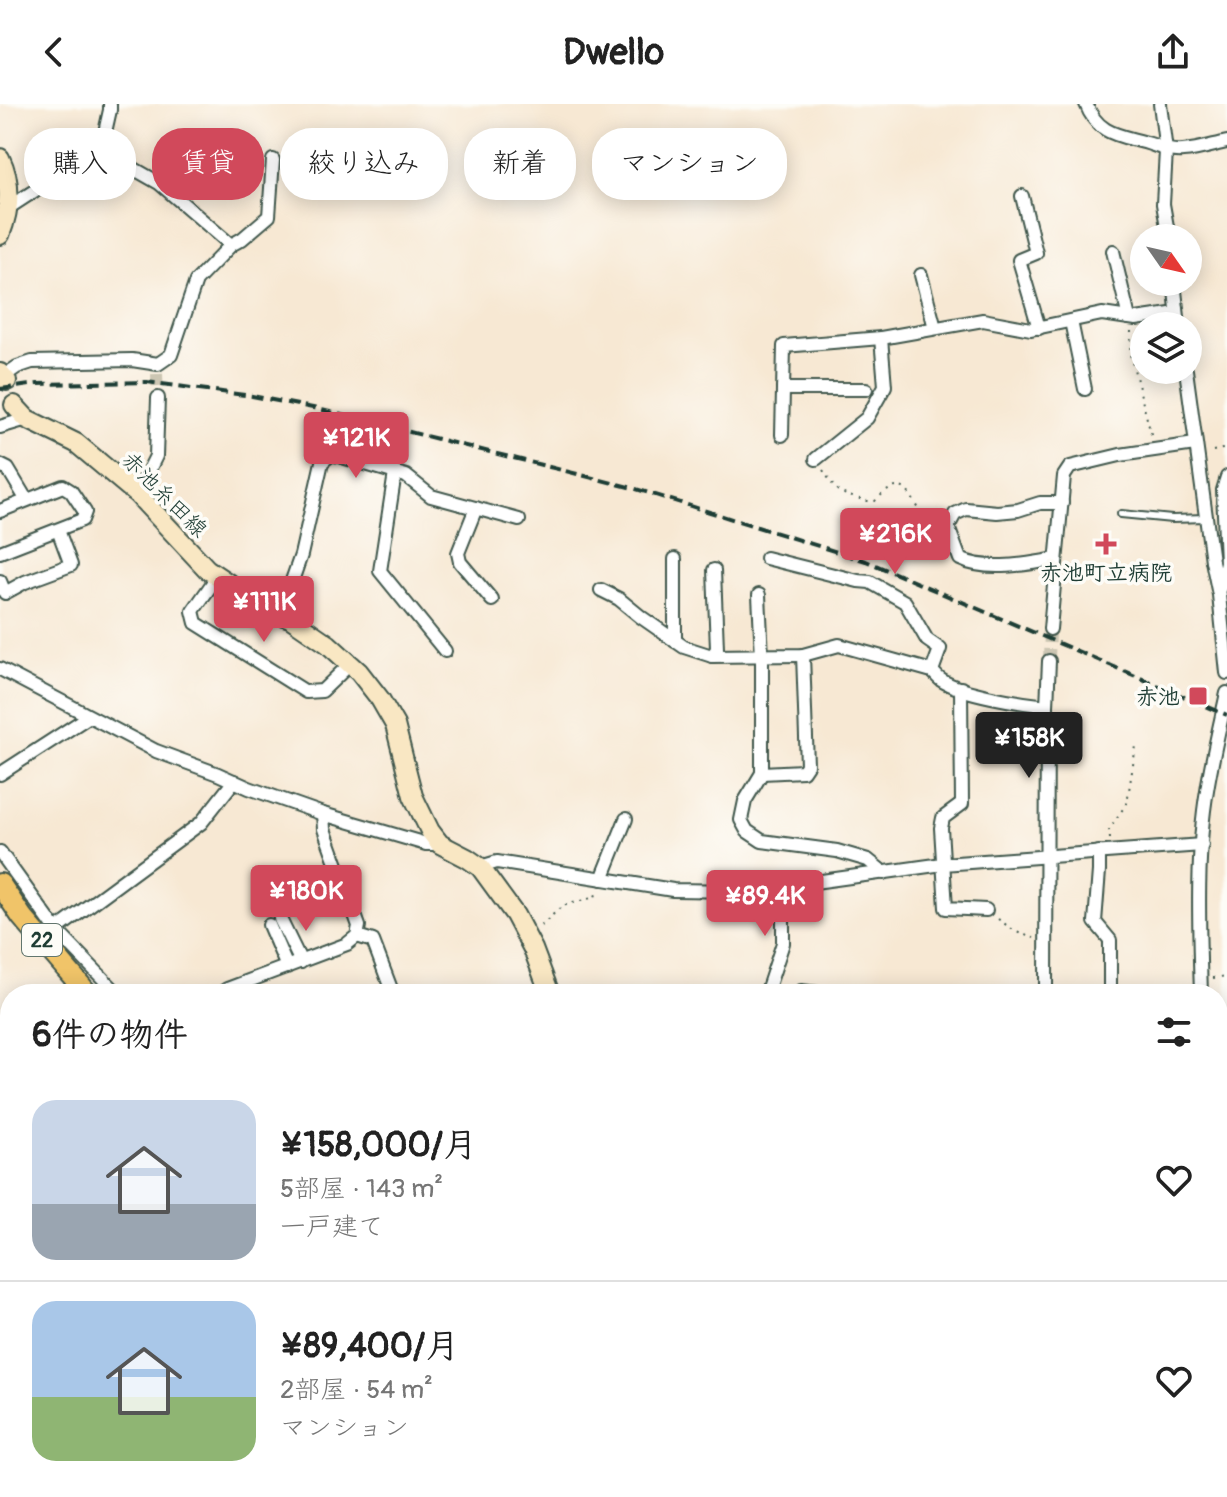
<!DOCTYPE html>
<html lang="ja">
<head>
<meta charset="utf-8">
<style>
	body { margin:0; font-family:Pangolin,"Klee One",sans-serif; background:#f6f6f6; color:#222; height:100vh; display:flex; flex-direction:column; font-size:30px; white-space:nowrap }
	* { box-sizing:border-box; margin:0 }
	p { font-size:26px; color:#767676 }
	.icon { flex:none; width:44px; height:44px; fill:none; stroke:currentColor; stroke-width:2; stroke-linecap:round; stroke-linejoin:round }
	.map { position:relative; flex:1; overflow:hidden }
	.side { position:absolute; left:0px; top:880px; width:1228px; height:514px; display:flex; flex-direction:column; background:#fff; border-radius:32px 32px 0 0; box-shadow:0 4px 20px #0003 }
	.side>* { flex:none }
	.hud { position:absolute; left:24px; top:24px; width:800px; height:72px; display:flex; gap:16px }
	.needle { width:52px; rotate:124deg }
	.fabs { position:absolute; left:1130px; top:120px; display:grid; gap:16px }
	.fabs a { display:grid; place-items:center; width:72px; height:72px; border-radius:50%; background:#fff; box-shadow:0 4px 20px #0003; font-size:40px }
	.price { position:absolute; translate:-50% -68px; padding:0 18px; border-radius:8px; background:#d1495b; color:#fff; font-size:26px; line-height:52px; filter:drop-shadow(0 2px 4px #0008) }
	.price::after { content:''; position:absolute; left:50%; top:48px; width:24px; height:18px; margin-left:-12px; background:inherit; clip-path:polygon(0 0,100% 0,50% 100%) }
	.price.active { background:#222; color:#fff }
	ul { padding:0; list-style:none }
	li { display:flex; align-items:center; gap:24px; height:200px; padding:0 32px }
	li+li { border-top:2px solid #e0e0e0 }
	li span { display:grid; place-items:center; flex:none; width:224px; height:160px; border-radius:24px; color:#555 }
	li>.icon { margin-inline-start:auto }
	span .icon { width:96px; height:96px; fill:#fffc; stroke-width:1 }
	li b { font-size:34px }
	h2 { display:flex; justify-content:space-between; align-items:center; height:96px; padding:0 32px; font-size:34px }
	.tag { padding:0 28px; border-radius:32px; background:#fff; box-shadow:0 4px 20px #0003; font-size:28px; line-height:72px }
	.tag.active { background:#d1495b; color:#fff }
	header { display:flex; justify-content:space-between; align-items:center; height:104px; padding:0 32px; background:#fff; font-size:36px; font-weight:800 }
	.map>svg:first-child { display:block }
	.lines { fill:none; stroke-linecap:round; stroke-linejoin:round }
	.river { stroke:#60b7dd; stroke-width:24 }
	.minor-tunnel { stroke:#ccc6b3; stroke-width:12; stroke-dasharray:12 6; stroke-linecap:butt }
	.service-casing { stroke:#3f574c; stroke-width:10 }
	.minor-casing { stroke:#3f574c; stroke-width:16 }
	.secondary-casing { stroke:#3f574c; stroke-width:22 }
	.primary-casing { stroke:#3f574c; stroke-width:24 }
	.path { stroke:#3f574c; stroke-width:2; stroke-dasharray:2 6; stroke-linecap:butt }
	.service { stroke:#fff; stroke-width:6 }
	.minor { stroke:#fff; stroke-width:12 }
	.secondary { stroke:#f9e7c3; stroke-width:18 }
	.primary { stroke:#f0c469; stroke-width:20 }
	.rail { stroke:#1f3d34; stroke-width:4; stroke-dasharray:12 6; stroke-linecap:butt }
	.poi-dot { fill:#d1495b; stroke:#fdfcf7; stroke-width:3 }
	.labels { text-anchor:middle; stroke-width:7; stroke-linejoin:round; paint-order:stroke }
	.shield { fill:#fdfcf7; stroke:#62766e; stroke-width:2 }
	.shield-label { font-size:20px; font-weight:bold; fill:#1f3d34 }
	.street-label { font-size:22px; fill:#1f3d34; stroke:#fdfcf7 }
	.poi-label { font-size:22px; font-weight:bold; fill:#1f3d34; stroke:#fdfcf7 }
</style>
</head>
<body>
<header><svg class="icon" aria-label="back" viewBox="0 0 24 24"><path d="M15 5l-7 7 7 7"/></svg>Dwello<svg class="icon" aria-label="share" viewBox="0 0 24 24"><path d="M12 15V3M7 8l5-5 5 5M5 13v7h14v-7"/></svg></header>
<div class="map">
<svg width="1227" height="1393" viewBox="0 0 1227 1393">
	<rect width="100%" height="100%" fill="#fdfcf7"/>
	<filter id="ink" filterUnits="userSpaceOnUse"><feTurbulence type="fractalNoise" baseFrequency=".0125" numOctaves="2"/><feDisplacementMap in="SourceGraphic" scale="16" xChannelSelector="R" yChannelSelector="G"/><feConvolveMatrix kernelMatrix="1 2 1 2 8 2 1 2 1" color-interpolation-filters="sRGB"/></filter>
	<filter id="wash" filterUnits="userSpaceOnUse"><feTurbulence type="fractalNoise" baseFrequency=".006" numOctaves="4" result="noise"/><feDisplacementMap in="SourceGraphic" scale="32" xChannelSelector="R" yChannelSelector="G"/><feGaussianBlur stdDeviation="1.8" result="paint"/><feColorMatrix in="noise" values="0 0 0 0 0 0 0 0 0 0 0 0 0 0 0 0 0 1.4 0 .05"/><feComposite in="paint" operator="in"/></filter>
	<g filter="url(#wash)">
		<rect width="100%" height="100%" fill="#f7e8d3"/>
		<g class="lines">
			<!-- river -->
			<g class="river">
				<polyline points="0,1014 10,1022"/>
				<polyline points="496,1384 511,1393"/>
			</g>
		</g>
	</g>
	<g filter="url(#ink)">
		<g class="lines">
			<!-- minor-tunnel -->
			<g class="minor-tunnel">
				<polyline points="157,270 158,294"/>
				<polyline points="1049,557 1050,525"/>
			</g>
			<!-- service casing -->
			<g class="service-casing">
				<polyline id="service" points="1121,410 1172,415 1206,414"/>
			</g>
			<!-- minor casing -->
			<g class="minor-casing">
				<g id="minor">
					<path d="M1086,0c13,34 38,31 67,41 11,4 19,7 30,6 15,-1 30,-6 44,-9"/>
					<polyline points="1160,0 1166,47 1163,100 1169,134"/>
					<polyline points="101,46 110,6 110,0"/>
					<polyline points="1022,92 1036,149 1019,156 1039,224"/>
					<polyline points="231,141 242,135 269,112 273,56"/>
					<polyline points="1113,147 1129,214"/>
					<polyline points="921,171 935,224"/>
					<polyline points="1174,178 1179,222"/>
					<polyline points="1071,217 1085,285"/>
					<polyline points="1186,266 1212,457 1219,491 1227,569"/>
					<polyline points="4,272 17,263 32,258 132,256 158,260 171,251 196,177 231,141 159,79 101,46 91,50 5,106"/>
					<polyline points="783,285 866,285"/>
					<polyline points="0,323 27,315"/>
					<polyline points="782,331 784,242 881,234 983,216 1031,225 1102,210 1136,215 1177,209"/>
					<polyline points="816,355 867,314 885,282 881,234"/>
					<polyline points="0,361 8,365 26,395"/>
					<polyline points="395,369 380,467 445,547"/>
					<polyline points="137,390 156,352 158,294"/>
					<polyline points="476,404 458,449 460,458 492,496"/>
					<polyline points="0,407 63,382 71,387 85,408 82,416 0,448"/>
					<polyline points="766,454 858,477 870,478 905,498 927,536 940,545 932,567"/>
					<polyline points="675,455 675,537"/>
					<path d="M1056,455c-27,5 -70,13 -96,0l-12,-32 7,-13 11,-5 31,3 21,-2 22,-7h22"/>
					<polyline points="217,473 193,507 196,519 306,588 322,587 350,560"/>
					<polyline points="0,477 5,489 25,478 71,461 58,426"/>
					<polyline points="1220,484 1226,458 1223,386 1227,373"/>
					<path d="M601,486l18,9 22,18 43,30 28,9 91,-1 36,-10 93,26c3,3 5,6 9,9 21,14 80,23 106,26"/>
					<polyline points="759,491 762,553 762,669 745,697 741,716 747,727 762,737 837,747 868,756 884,769"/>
					<polyline points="280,511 301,451 322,358 332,350 406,372 431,392 519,416"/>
					<polyline points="1050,525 1064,372 1070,363 1120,351 1195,340"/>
					<polyline points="712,552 717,545 714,466"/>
					<polyline points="0,565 156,647 218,670 249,684 323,710 426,740 440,740"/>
					<polyline points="961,584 962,700 943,714 941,724 946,804 986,806"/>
					<polyline points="762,669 803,667 807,661 803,551"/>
					<polyline points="0,670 88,613"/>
					<polyline points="0,748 56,826 118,890"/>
					<polyline points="1099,748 1099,767 1095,818 1110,836 1110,890"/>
					<polyline points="480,763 497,758 673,786 740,787 786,782 943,760 1202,741"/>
					<polyline points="602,775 626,715"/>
					<polyline points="280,815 301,858"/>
					<polyline points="269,821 287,863"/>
					<polyline points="56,826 201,719 234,677"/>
					<polyline points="357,832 373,837 393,890"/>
					<polyline points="220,890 227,885 347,840 357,832 359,822 324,725 323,710"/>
					<polyline points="766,890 783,839 783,808 786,782"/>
					<polyline points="797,890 801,887 827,890"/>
					<polyline points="1046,890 1047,602 1049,557"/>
					<path d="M1201,890c-2,-65 -5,-140 6,-204 5,-32 13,-65 20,-97"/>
					<polyline points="1218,960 1227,954"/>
					<polyline points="1218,1080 1227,1080"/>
					<polyline points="1218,1316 1227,1316"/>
					<polyline points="1218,1365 1227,1363"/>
					<polyline points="883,1384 900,1393"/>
					<polyline points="982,1393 984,1384"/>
					<polyline points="1049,1393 1053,1384"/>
				</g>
			</g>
			<!-- secondary casing -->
			<g class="secondary-casing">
				<g id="secondary">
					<path d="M0,54c12,25 10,52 0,77"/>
					<polyline points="0,269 7,277"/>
					<polyline points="14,301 27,315 76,339 137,390 207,465 270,507 290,514 328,540 359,568 380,595 395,621 413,692 430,727 440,740 467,754 480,763 515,811 533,845 550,890"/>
				</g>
			</g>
			<!-- primary casing -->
			<g class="primary-casing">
				<g id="primary">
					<polyline points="0,780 22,813 88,890"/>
					<polyline points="735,1384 759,1393"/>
				</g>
			</g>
			<!-- path -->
			<g class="path">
				<polyline points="1131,227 1130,250 1152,334"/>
				<polyline points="1213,347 1227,344"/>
				<path d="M823,366c13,19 11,22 33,28 8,2 12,4 19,3 39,-39 33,14 61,21"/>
				<polyline points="1110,735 1109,725 1127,699 1136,642"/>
				<polyline points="998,815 1016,828 1034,834"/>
				<polyline points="541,822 562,802 595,793 597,787"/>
				<polyline points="1213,874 1227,872"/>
				<polyline points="1218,1229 1227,1227"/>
				<polyline points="1218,1279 1227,1289"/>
			</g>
			<!-- service -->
			<use href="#service" class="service"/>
			<!-- minor -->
			<use href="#minor" class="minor"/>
			<!-- secondary -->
			<use href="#secondary" class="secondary"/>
			<!-- primary -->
			<use href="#primary" class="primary"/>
			<!-- rail -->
			<polyline class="rail" points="0,285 38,280 147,278 252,292 318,305 633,384 866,457 1227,611"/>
		</g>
	</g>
	<!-- markers -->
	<g class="poi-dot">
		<path d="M1102 428h8v8h8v8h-8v8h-8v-8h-8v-8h8z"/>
		<rect x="1188" y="582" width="20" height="20" rx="4"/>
	</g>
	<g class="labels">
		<!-- shield labels -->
		<rect class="shield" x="22" y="820" width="40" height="32" rx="6"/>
		<g class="shield-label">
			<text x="42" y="843">22</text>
		</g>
		<!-- street labels -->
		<g class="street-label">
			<text transform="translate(165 390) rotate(45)" y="8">赤池糸田線</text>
		</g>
		<!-- poi labels -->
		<g class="poi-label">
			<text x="1106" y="476">赤池町立病院</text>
			<text x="1180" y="600" text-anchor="end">赤池</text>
		</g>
	</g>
</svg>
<div class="fabs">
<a><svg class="needle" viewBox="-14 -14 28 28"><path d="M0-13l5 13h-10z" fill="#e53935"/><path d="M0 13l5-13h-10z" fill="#767676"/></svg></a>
<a><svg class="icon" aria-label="layers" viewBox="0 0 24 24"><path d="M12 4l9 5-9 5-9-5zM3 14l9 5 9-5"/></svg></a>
</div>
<b class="price" style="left:356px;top:376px">¥121K</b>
<b class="price" style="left:895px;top:472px">¥216K</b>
<b class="price" style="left:264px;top:540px">¥111K</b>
<b class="price active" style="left:1029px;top:676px">¥158K</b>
<b class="price" style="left:306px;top:829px">¥180K</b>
<b class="price" style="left:765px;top:834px">¥89.4K</b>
<div class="hud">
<a class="tag">購入</a>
<a class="tag active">賃貸</a>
<a class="tag">絞り込み</a>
<a class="tag">新着</a>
<a class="tag">マンション</a>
</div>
<section class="side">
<h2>6件の物件<svg class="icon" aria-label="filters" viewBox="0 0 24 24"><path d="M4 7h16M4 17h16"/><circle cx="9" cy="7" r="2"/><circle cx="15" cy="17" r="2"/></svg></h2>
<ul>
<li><span style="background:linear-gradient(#c9d6e8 65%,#9aa5b1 0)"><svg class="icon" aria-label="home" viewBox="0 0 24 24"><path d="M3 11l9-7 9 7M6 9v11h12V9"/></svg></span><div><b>¥158,000/月</b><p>5部屋 · 143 m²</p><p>一戸建て</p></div><svg class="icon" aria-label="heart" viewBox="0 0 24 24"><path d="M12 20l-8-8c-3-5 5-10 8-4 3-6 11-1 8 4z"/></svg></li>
<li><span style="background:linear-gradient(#a9c7e8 60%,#8fb573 0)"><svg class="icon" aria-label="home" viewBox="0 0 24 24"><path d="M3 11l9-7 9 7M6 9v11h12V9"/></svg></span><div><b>¥89,400/月</b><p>2部屋 · 54 m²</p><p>マンション</p></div><svg class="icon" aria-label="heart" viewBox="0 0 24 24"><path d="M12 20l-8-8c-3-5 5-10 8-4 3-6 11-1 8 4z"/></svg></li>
</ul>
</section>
</div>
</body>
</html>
